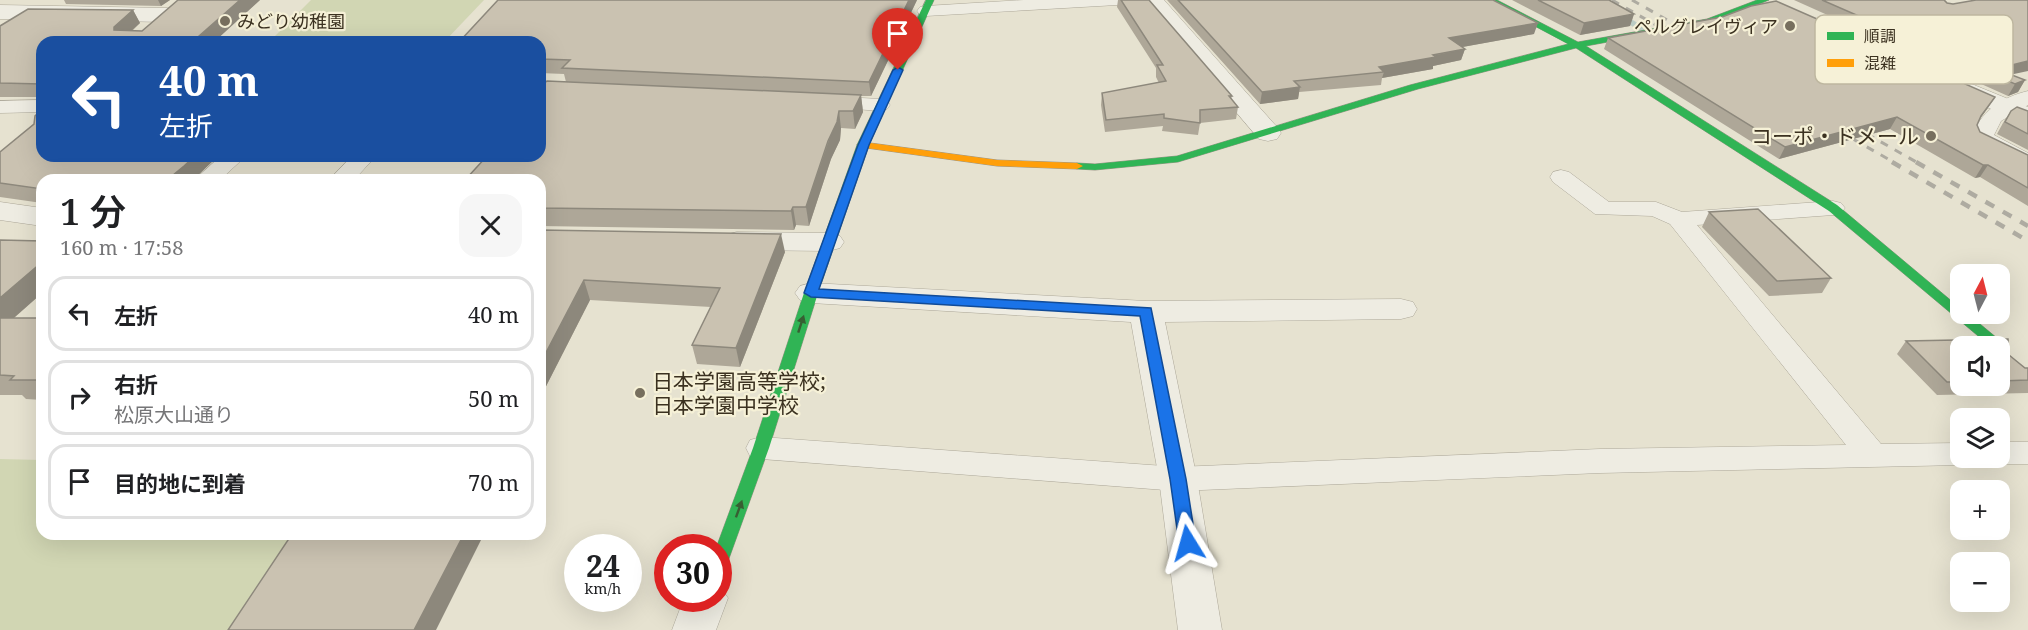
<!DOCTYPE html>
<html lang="ja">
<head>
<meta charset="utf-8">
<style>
	body { margin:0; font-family:"Noto Serif","Noto Sans JP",serif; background:#f6f6f6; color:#202124; height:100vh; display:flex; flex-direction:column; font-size:22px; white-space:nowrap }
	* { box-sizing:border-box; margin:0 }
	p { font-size:20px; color:#757577 }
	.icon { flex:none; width:33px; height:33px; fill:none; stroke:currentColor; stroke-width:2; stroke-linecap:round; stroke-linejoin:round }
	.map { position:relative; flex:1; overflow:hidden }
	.side { position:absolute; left:36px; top:174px; width:510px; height:366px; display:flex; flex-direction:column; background:#fff; border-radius:18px; box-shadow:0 6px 24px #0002 }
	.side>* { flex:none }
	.guide { position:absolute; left:36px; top:36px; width:510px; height:126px; border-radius:18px; box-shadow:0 6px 24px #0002; background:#1a4fa0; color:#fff; overflow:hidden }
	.needle { width:39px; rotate:7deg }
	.fabs { position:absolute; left:1950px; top:264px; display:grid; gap:12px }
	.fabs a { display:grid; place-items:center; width:60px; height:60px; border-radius:12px; background:#fff; box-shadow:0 6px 24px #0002; font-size:30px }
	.speed { position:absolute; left:564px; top:534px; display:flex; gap:12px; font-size:30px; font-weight:700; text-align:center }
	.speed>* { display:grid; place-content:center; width:78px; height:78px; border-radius:50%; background:#fff; box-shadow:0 6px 24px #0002; line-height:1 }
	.speed small { font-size:15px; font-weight:400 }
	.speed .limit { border:9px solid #d22; background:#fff; color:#111 }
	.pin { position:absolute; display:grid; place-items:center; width:51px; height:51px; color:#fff; margin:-62px -26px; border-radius:50% 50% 50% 0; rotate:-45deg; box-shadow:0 0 6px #0007 }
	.pin .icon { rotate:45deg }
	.me { position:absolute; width:66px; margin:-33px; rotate:352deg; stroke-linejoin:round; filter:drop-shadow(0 0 4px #0008) }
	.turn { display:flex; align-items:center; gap:21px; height:126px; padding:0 24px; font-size:27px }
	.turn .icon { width:78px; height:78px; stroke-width:2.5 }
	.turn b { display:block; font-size:42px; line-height:51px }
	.round { display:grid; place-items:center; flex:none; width:63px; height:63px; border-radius:18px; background:#f6f6f6 }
	.overview { display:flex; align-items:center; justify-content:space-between; height:102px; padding:0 24px }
	h1 { font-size:36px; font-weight:600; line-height:45px }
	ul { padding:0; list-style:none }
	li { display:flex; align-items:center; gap:18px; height:75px; margin:0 12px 9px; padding:0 12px; border:3px solid #e0e0e0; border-radius:18px }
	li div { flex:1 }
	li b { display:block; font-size:22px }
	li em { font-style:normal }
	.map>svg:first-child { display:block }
</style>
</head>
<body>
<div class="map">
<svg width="2028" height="630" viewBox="0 0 2028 630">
	<rect width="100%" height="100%" fill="#e6e2d0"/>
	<g fill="#d1d6b3">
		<polygon points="311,0 484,0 444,42 269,42"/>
		<polygon points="0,459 42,460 42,534 305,534 242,630 0,630"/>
	</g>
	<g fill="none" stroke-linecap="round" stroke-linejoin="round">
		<polygon fill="#bbccc4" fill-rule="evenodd" points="1590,0 1600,0 1659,36 1651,38"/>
		<g stroke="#aca798" stroke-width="1">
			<g id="lane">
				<polygon points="1024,0 1126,0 1123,4 1117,5 926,16 920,15 917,11 920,7 926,6"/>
				<path d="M2028,91V105L2001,121L1994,135L2028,153V169L1974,143L1971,138C1980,112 2002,97 2028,91Z"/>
				<polygon points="825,96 880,99 887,101 890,105 887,109 880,111 818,106 815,102 818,98"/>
				<polygon points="42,100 42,112 0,113 0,101"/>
				<polygon points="221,156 246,156 220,180 194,180"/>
				<polygon points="352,156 376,156 354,180 329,180"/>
				<polygon points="1561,170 1569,172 1609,202 1656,202 1682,212 1833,201 1841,203 1845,208 1841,213 1833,215 1697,225 1881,444 1960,443 1960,458 1974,458 1971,462 1960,465 1600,473 1178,491 761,459 750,456 746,448 750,440 761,437 1178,467 1600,449 1846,445 1670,224 1652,216 1595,214 1553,182 1550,177 1553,172"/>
				<polygon points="2000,442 2028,442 2028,464 2000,464 1989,461 1987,458 2000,458"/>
			</g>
		</g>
		<g stroke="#aca798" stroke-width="1">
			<g id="street">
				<polygon points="1141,0 1164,0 1277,127 1281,133 1277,139 1268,141 1259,139"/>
				<polygon points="0,5 167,8 175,10 178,15 175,20 167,22 0,19"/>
				<polygon points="1952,76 2028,107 2028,125 1943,88 1940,83 1943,78"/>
				<polygon points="0,202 42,208 42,226 0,220"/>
				<polygon points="737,232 829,233 840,236 844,242 840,248 829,251 737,250 726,247 722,241 726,235"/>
				<polygon points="811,283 1146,301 1401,299 1413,302 1417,309 1413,316 1401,319 1165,322 1197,479 1222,630 1178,630 1159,479 1131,322 811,303 800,300 795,293 800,286"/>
				<polygon points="718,584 728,598 716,630 672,630 684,598 718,598"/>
			</g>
		</g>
		<g stroke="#9b9688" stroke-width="1">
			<g id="fast">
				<polygon points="926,0 934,0 869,145 818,293 769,448 727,564 724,569 718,571 718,548 716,548 753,448 804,293 857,145"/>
				<polygon points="1486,0 1497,0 1578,42 1707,19 1757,0 1769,0 1712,23 1586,46 1837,205 1960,308 1960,314 1968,314 2003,343 2005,346 2003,349 2000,350 2000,346 1990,346 1829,211 1576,48 1418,89 1178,162 1095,170 1077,169 1071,166 1077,163 1095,164 1177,156 1410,85 1568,44"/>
			</g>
		</g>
		<g stroke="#9b9688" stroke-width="1">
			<polygon id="slow" points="863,142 997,160 1077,163 1083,166 1077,169 997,166 859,147 857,145"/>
		</g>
		<use href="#lane" fill="#eeece2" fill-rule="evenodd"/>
		<use href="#street" fill="#eeece2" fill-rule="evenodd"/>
		<use href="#fast" fill="#30b455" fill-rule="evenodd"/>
		<use href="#slow" fill="#ff9f0a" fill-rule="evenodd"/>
		<g stroke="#aeaba1" stroke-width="3" stroke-dasharray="8 8" stroke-linecap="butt">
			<polyline points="1612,0 1675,36"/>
			<polyline points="1632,0 1692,34"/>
			<polyline points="1853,126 1918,163"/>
			<polyline points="1839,131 1895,163"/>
		</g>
		<g stroke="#aeaba1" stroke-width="4.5" stroke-dasharray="10 10" stroke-linecap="butt">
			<polyline points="1892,162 2028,241"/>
			<polyline points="1916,162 2028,226"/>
		</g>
	</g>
	<g fill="#aea798" fill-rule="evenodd">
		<polygon points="64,0 170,0 161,6 66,4"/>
		<polygon points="178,0 260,0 219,37 331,41 332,42 42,42 42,97 0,97 0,26 133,10 140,23 132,31 142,31"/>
		<polygon points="498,0 917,0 871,96 861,96 863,112 855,129 841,128 840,140 831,159 809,226 796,225 794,230 540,226 540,180 566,82 564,74 540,73 540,42"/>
		<polygon points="1118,0 1149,0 1232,96 1231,99 1238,107 1236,119 1200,123 1198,135 1162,131 1163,126 1105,132 1101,105 1102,93 1159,83 1156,77 1156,68 1117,7"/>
		<polygon points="1167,0 1493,0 1534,34 1462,47 1465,49 1461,60 1433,66 1433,69 1382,78 1381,85 1299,92 1298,99 1260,104"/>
		<polygon points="1512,0 1609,0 1634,14 1630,26 1580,35"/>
		<polygon points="1794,0 1945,0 2011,75 2025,80 2018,92 2008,96"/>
		<polygon points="1608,38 1995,97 1979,120 1977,125 1980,132 2028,155 2028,206 1980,177 1975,178 1890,129 1779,159 1604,49"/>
		<polygon points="2011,111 2028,111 2028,150 1997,134 2003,123"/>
		<polygon points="34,124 218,156 193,180 42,180 42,203 0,197 0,152"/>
		<polygon points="1709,212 1831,278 1822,293 1769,296 1702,227"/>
		<polygon points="540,230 785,252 740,367 697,364 692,345 711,307 590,300 540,398"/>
		<polygon points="0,240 42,241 42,293 14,318 42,318 42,400 26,399 22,395 0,395"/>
		<path d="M2008,339L2009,355L2025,368H2028V393L1937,395L1897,354L1906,341ZM1960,346H2000V386H1960Z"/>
	</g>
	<g fill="#8d887c">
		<polygon points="158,0 170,0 161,6"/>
		<polygon points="240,0 260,0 214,42 199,36"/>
		<polygon points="909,0 917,0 871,96 869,82"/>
		<polygon points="133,10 140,23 121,40 114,30 114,27"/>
		<polygon points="1634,14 1630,26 1580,35 1584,23"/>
		<polygon points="1538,23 1534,34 1446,50 1449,38"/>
		<polygon points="1465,49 1461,60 1433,66 1433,69 1382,78 1384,72 1379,67"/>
		<polygon points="2028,61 2028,71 2000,77 1996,69"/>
		<polygon points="2025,80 2018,92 2008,96 2015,84"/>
		<polygon points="1300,87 1298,99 1260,104 1262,92"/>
		<polygon points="861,95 863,112 855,129 853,111"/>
		<polygon points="1995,97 1987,109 1973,128 1981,116"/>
		<polygon points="839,111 841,128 840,140 831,159 809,226 806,207"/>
		<polygon points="1897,117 1890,129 1779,159 1785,147"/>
		<polygon points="195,156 218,156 193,180 167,180"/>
		<polygon points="1983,165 1988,165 1980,177 1975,178"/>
		<polygon points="793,207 796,225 794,230 791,211"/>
		<polygon points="781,234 785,252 740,367 736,348"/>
		<polygon points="42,262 42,293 0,330 0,298"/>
		<polygon points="584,280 590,300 540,398 540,364"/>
		<polygon points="464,534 484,534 436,630 414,630"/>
	</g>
	<g fill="#cac2b1" stroke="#8d887c" stroke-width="1.5">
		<polygon points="178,0 240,0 199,36 331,41 330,42 42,42 42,84 0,83 0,26 28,9 133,10 114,27 114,30 142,31"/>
		<polygon points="498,0 909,0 869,82 562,68 570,60 540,59 540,42 459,42"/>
		<polygon points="1121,0 1149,0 1232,96 1229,96 1238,107 1200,110 1200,123 1164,118 1164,114 1106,120 1102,93 1166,81 1157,65 1163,65"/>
		<polygon points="1178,0 1493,0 1538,23 1449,38 1465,49 1433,55 1436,57 1379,67 1384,72 1294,81 1300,87 1262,92"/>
		<polygon points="1538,0 1609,0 1634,14 1584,23"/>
		<polygon points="1822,0 1944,0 1947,3 1953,4 1976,0 2028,0 2028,61 1996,69 2025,80 2015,84"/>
		<polygon points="1776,1 1995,97 1981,116 1977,125 1980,132 2028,155 2028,188 1988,165 1983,165 1897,117 1785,147 1608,38 1722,17 1751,6"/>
		<polygon points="547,81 861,95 853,111 839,111 837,122 828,141 806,207 793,207 791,211 540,208 540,180 465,180 487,156 540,156 540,87"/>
		<polygon points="2017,107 2028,111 2028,134 2005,122 2011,111"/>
		<polygon points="42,110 42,156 195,156 184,166 167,180 42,180 42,189 0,183 0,152 34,124 35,116"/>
		<polygon points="1758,209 1831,278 1777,281 1709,212"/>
		<polygon points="540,230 781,234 736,348 692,345 720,288 584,280 540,364"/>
		<polygon points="0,240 42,241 42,262 0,298"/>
		<polygon points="0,318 42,318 42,380 10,380 14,376 0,375"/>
		<polygon points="2008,339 2009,355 2025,368 2028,368 2028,380 2000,381 2000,346 1960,346 1960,382 1947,382 1906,341"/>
		<polygon points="292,534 464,534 414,630 228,630"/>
	</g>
	<defs><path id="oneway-solid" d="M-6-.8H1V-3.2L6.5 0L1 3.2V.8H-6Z" transform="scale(1.5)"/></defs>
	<g fill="#375f33">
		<use href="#oneway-solid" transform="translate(801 324) rotate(-72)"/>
		<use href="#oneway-solid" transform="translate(739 509) rotate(-70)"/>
	</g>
	<polygon fill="#1a73e8" stroke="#114b97" stroke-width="1.5" points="898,67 903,70 869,145 819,289 1151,308 1186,479 1196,543 1194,548 1188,550 1182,548 1179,543 1170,479 1140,316 811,297 804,293 858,145 893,70"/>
	<g fill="#776f5e" stroke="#f6f1d7" stroke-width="2">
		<circle cx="225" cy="21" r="6"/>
		<circle cx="1790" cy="26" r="6"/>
		<circle cx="1931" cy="136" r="6"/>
		<circle cx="640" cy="393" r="6"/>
	</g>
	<g text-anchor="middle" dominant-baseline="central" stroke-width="4.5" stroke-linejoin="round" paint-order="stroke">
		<g font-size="18" fill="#3b3120" stroke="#f6f1d7" text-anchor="start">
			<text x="237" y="21">みどり幼稚園</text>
			<text x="1778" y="26" text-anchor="end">ペルグレイヴィア</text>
		</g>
		<g font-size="21" fill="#3b3120" stroke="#f6f1d7" text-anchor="end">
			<text x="1919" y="136">コーポ・ドメール</text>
			<text x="652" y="381" text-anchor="start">日本学園高等学校;<tspan x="652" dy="24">日本学園中学校</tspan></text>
		</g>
	</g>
	<rect x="1815" y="15" width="198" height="69" rx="9" fill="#f6f1d7" stroke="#beb7a0" stroke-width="1.5"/>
	<rect x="1827" y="32" width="27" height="8" fill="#30b455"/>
	<rect x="1827" y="59" width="27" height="8" fill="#ff9f0a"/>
	<g font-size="16" fill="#3b3120">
		<text x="1864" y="42">順調</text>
		<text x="1864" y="69">混雑</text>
	</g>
</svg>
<div class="fabs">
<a><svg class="needle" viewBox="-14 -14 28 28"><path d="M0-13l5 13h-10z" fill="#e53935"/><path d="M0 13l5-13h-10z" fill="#757577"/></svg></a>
<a><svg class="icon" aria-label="sound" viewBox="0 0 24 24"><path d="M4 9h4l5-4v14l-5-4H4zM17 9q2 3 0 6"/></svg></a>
<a><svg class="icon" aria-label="layers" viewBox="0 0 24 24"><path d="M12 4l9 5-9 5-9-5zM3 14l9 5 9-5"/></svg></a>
<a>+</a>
<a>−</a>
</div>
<div class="speed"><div>24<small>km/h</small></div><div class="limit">30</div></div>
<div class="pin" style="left:898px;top:70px;background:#d93025"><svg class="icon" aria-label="arrive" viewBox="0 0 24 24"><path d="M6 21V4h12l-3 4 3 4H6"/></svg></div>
<svg class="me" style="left:1188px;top:543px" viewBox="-20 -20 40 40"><path d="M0-17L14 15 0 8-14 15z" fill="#1a73e8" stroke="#fff" stroke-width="4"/></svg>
<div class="guide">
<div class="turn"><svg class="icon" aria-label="left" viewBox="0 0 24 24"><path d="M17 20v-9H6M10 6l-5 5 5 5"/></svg><div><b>40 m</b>左折</div></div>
</div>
<section class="side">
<div class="overview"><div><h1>1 分</h1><p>160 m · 17:58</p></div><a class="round"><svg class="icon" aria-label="close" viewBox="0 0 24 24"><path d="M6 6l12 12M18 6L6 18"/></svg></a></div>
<ul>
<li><svg class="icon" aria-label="left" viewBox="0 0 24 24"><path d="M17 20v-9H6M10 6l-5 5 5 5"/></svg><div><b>左折</b></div><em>40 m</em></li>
<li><svg class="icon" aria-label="right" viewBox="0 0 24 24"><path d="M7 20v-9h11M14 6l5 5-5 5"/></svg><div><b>右折</b><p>松原大山通り</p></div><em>50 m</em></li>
<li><svg class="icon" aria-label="arrive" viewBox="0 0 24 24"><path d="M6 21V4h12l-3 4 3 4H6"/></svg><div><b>目的地に到着</b></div><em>70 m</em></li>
</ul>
</section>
</div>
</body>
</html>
